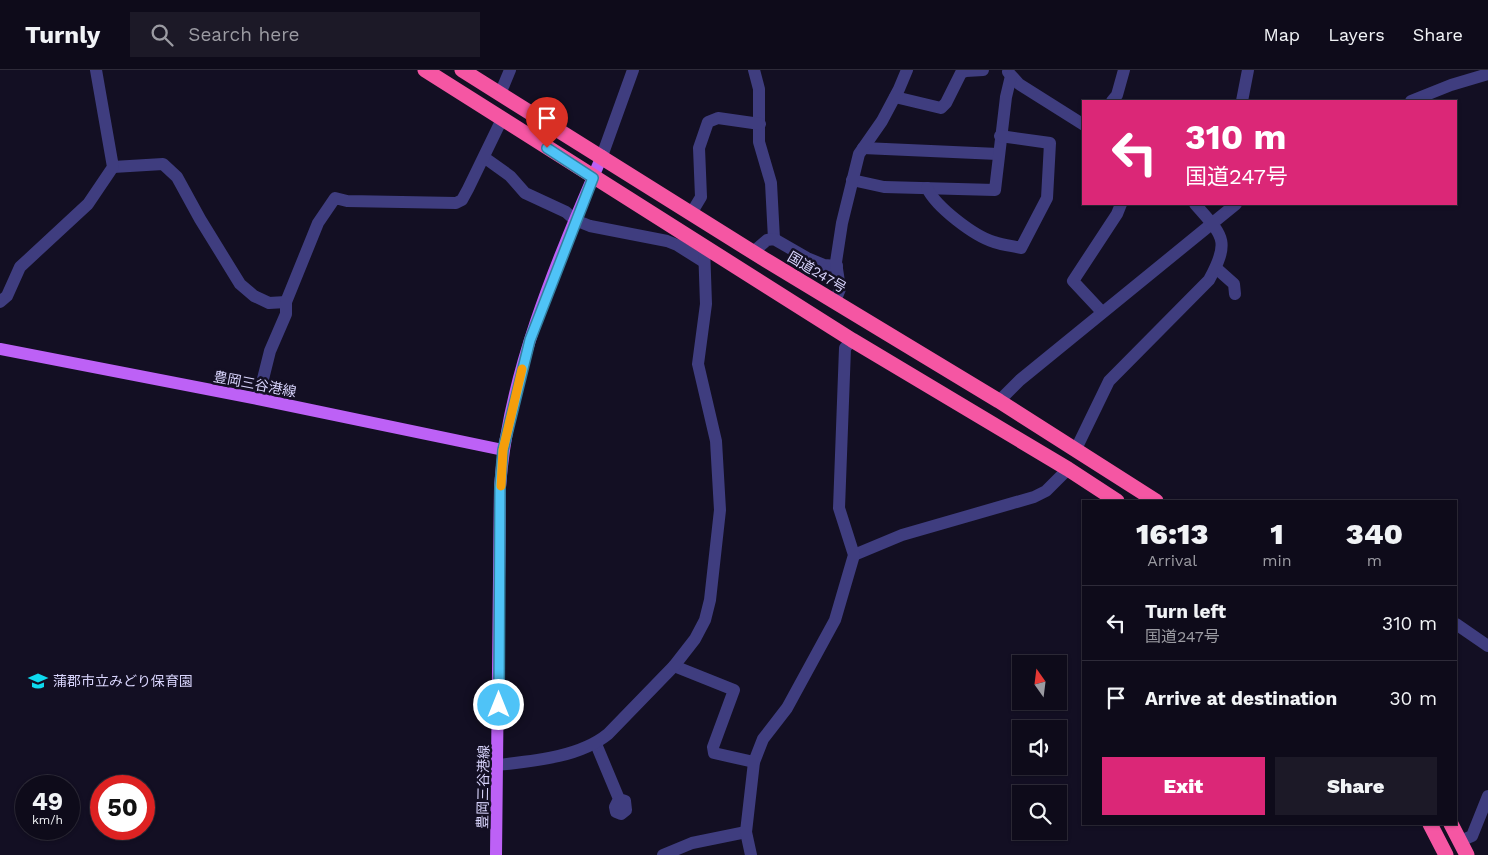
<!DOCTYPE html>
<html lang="en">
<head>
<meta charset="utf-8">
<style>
	body { margin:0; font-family:"Work Sans","Noto Sans JP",sans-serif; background:#1c1927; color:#f1f3f6; height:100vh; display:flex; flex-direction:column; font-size:19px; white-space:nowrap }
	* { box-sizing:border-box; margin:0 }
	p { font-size:16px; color:#9b9ba2 }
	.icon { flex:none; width:28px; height:28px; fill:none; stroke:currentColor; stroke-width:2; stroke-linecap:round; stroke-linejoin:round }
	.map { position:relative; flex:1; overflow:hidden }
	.drawer { position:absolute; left:1082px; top:430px; width:375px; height:325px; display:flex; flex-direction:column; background:#0e0b1a; border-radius:0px; box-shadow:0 1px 4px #0004,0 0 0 1px #2e2b39 }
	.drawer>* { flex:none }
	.guide { position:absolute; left:1082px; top:30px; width:375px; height:105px; border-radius:0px; box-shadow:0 1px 4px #0004,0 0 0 1px #2e2b39; background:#db2777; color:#fff; overflow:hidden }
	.needle { width:32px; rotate:346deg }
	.tools { position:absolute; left:1012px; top:585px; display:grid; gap:10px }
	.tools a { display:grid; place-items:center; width:55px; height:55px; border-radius:0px; background:#0e0b1a; box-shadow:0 1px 4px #0004,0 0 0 1px #2e2b39; font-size:25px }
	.speed { position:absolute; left:15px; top:705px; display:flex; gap:10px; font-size:25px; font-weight:700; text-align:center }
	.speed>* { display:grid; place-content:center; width:65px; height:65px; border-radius:50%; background:#0e0b1a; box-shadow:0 1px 4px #0004,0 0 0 1px #2e2b39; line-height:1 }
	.speed small { font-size:12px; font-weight:400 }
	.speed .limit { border:8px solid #d22; background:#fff; color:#111 }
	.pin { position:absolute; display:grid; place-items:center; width:42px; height:42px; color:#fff; margin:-51px -21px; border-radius:50% 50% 50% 0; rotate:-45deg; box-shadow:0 0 5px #0007 }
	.pin .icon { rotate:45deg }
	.me { position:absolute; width:55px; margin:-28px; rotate:0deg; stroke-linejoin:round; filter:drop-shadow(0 0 4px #0008) }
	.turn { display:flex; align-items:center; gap:18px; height:105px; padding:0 20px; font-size:22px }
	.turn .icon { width:65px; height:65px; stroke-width:2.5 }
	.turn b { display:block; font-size:35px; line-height:42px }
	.eta { display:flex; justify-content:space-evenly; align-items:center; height:85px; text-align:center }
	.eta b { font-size:30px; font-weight:800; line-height:35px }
	.button { display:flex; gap:10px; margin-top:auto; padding:10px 20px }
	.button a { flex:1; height:58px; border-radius:0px; background:#db2777; color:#fff; font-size:20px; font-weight:800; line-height:58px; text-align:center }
	.button a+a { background:#1c1927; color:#f1f3f6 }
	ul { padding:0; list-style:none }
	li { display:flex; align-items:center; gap:15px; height:75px; padding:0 20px; border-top:1px solid #2e2b39 }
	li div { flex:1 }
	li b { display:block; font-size:19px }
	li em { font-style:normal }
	header { display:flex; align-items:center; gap:30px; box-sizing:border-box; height:70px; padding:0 25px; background:#0e0b1a; border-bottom:1px solid #2e2b39 }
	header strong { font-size:24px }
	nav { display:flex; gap:28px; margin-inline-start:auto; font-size:18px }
	.search { width:350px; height:45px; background:#1c1927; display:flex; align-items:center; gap:12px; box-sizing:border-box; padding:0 18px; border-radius:0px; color:#9b9ba2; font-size:19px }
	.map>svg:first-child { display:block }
</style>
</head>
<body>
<header>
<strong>Turnly</strong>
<div class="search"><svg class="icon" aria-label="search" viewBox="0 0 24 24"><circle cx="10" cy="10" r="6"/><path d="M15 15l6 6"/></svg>Search here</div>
<nav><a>Map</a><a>Layers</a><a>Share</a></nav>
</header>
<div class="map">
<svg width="1488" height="785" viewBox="0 0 1488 785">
	<rect width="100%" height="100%" fill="#130f23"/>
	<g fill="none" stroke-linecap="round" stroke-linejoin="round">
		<g stroke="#3f3d7f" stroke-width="12">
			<polyline points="754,0 759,19 759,72 771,113 774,169"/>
			<polyline points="1008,2 1019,14 1084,55"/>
			<polyline points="500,24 510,0"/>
			<polyline points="895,27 941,38 946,33 961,3 966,1 983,0"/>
			<polyline points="1112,31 1117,25 1124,0"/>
			<polyline points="1242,31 1248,0"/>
			<polyline points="1411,31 1451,15 1488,4"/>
			<polyline points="863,78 998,84"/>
			<polyline points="602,86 633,0"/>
			<polyline points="485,88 510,106 525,123 566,142 575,150 590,156 667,171 677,175 704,192"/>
			<polyline points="113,97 163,94 177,107 200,149 240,214 254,226 269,233 286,232"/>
			<polyline points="852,110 884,117 995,120 1006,27 1011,6"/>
			<path d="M927,118C936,137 974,166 994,172C1003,175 1012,176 1021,178L1047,128L1050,73L1000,66"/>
			<polyline points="692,142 701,127 699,78 708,52 718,48 760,54"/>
			<polyline points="753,182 767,170 774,169 807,188 824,195 837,196"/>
			<polyline points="1216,198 1234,214 1235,224"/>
			<polyline points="835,231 840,219 836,192 842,153 859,84 882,51 899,19 907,0"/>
			<polyline points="0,232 7,226 20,197 88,134 113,97 96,0"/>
			<polyline points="1102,242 1073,211 1117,144 1121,134"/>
			<polyline points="258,329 270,281 286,244 286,232 318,153 335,128 347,131 456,133 462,130 468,119 502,49"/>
			<polyline points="999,331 1020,310 1236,134"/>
			<path d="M1076,379L1109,311L1209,210C1231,170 1223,166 1195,134"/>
			<polyline points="854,485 902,465 1034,427 1046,421 1068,399"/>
			<polyline points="1456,554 1488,576"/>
			<polyline points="674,596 734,620 713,677 714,683 754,692"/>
			<polyline points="596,674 619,729 625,731 626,740 621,744 616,742 615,737 619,729"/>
			<path d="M498,695C534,691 580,687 608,664L674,596L695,569L705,550L710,530L720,440L716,371L698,294L706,234L704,176"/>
			<polyline points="1460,771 1472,766 1488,726"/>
			<polyline points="663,785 692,773 746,762"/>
			<polyline points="751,785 746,762 754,692 763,669 787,638 835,550 854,485 839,438 845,278 852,270"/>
		</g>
		<g stroke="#bd61f6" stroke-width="12">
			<polyline points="0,279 258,329 503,380"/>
			<path d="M496,785L500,417C508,303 557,191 602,86"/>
		</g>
		<g stroke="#f556a3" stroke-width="15">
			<polyline points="425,0 852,270 1068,399 1117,431"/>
			<polyline points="462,0 764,189 999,331 1156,431"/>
			<polyline points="1430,754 1446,785"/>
			<polyline points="1451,754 1467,785"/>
		</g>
	</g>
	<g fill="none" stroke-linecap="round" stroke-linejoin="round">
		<g stroke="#337fa1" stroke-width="12">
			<polyline id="route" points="499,635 500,417 503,380 530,270 593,108 547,78"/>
		</g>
		<use href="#route" stroke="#4fc3f7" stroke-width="9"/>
		<polyline stroke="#f59e0b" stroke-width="9" points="501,416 503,380 522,299"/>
	</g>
	<defs>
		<g id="school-bare" transform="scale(1.5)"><path d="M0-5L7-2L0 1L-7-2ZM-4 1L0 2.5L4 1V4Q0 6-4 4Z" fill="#0ed9ee" stroke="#130f23" stroke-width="2.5" paint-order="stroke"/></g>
	</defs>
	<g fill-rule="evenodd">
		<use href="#school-bare" x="38" y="611"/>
	</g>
	<g text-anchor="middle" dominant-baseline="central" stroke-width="5" stroke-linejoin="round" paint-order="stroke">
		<g font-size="14" fill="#d8d4fc" stroke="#130f23">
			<text transform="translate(817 202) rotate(31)">国道247号</text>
			<text transform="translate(255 314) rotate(11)">豊岡三谷港線</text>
			<text transform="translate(483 717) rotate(-89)">豊岡三谷港線</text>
		</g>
		<g font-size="14" fill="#d8d4fc" stroke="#130f23" text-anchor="start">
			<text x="53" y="611">蒲郡市立みどり保育園</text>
		</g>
	</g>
</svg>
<div class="tools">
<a><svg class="needle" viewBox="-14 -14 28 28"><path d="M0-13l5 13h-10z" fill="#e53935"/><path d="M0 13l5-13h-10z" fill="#9b9ba2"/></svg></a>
<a><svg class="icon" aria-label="sound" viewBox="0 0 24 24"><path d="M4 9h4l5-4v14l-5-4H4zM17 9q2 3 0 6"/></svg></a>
<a><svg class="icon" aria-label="search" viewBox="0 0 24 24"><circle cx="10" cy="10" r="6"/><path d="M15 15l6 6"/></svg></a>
</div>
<div class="speed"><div>49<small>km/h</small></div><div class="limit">50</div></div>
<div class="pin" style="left:547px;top:78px;background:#d93025"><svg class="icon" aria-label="arrive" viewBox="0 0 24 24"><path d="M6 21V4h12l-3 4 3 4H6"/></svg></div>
<svg class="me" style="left:499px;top:635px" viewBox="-20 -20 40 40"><circle r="17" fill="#4fc3f7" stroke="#fff" stroke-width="3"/><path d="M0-11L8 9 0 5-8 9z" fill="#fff"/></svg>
<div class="guide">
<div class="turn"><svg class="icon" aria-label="left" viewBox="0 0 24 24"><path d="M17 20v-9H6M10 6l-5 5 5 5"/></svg><div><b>310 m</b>国道247号</div></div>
</div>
<section class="drawer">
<div class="eta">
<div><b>16:13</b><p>Arrival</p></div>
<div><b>1</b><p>min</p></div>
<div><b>340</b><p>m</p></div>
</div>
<ul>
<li><svg class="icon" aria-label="left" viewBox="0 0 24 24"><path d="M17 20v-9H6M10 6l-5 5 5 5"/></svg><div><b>Turn left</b><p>国道247号</p></div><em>310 m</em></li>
<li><svg class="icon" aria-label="arrive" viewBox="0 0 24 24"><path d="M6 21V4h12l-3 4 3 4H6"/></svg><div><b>Arrive at destination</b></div><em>30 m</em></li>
</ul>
<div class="button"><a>Exit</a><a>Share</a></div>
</section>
</div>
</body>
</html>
